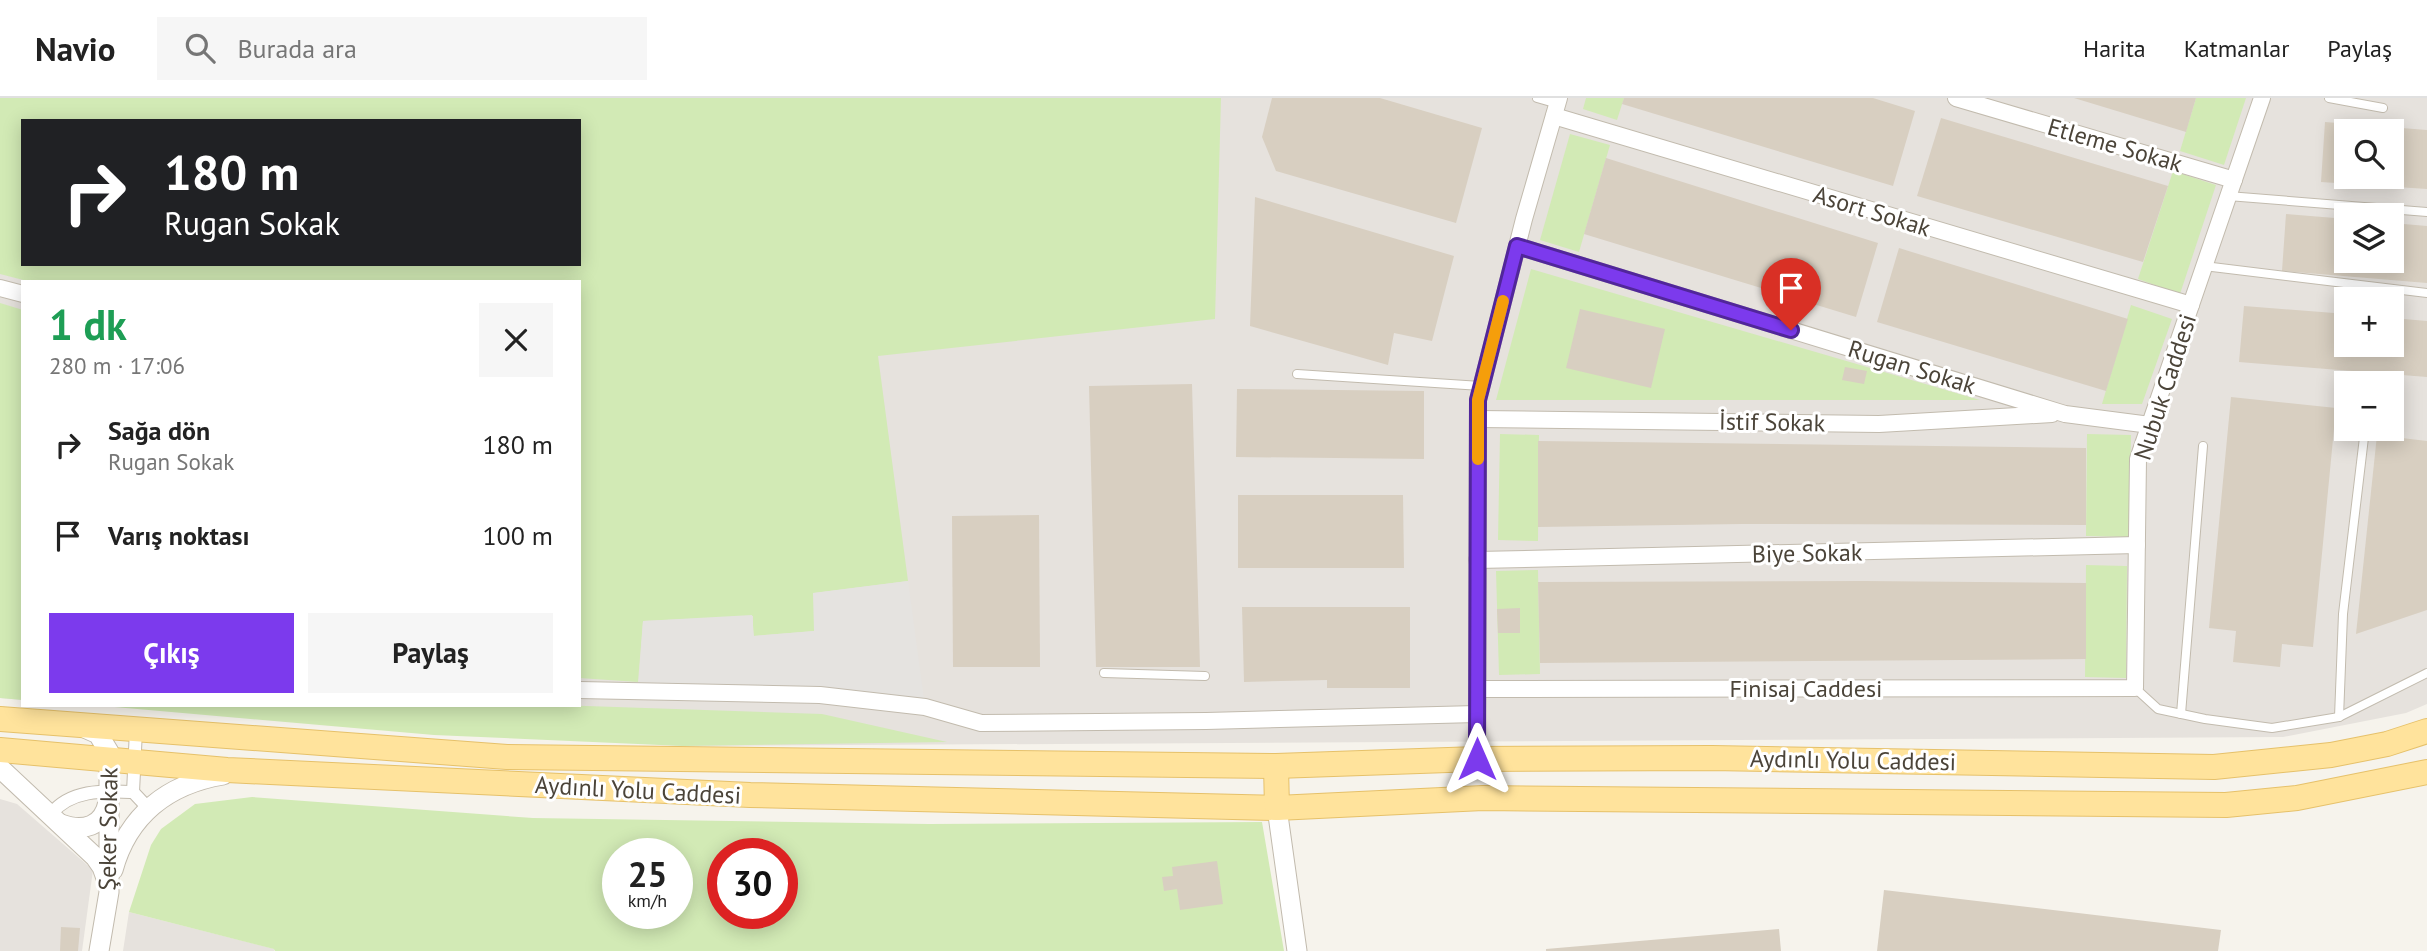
<!DOCTYPE html>
<html lang="tr">
<head>
<meta charset="utf-8">
<style>
	body { margin:0; font-family:"PT Sans",sans-serif; background:#f6f6f6; color:#222; height:100vh; display:flex; flex-direction:column; font-size:26px; white-space:nowrap }
	* { box-sizing:border-box; margin:0 }
	p { font-size:23px; color:#767676 }
	.icon { flex:none; width:38px; height:38px; fill:none; stroke:currentColor; stroke-width:2; stroke-linecap:round; stroke-linejoin:round }
	.map { position:relative; flex:1; overflow:hidden }
	.details { position:absolute; left:21px; top:182px; width:560px; height:427px; display:flex; flex-direction:column; background:#fff; border-radius:0px; box-shadow:0 4px 18px #0003 }
	.details>* { flex:none }
	.top-card { position:absolute; left:21px; top:21px; width:560px; height:147px; border-radius:0px; box-shadow:0 4px 18px #0003; background:#202124; color:#fff; overflow:hidden }
	.controls { position:absolute; left:2334px; top:21px; display:grid; gap:14px }
	.controls a { display:grid; place-items:center; width:70px; height:70px; border-radius:0px; background:#fff; box-shadow:0 4px 18px #0003; font-size:35px }
	.speed { position:absolute; left:602px; top:740px; display:flex; gap:14px; font-size:35px; font-weight:700; text-align:center }
	.speed>* { display:grid; place-content:center; width:91px; height:91px; border-radius:50%; background:#fff; box-shadow:0 4px 18px #0003; line-height:1 }
	.speed small { font-size:18px; font-weight:400 }
	.speed .limit { border:10px solid #d22; background:#fff; color:#111 }
	.pin { position:absolute; display:grid; place-items:center; width:60px; height:60px; color:#fff; margin:-72px -30px; border-radius:50% 50% 50% 0; rotate:-45deg; box-shadow:0 0 7px #0007 }
	.pin .icon { rotate:45deg }
	.me { position:absolute; width:77px; margin:-38px; rotate:0deg; stroke-linejoin:round; filter:drop-shadow(0 0 5px #0008) }
	.turn { display:flex; align-items:center; gap:24px; height:147px; padding:0 28px; font-size:32px }
	.turn .icon { width:91px; height:91px; stroke-width:2.5 }
	.turn b { display:block; font-size:49px; line-height:60px }
	.round { display:grid; place-items:center; flex:none; width:74px; height:74px; border-radius:0px; background:#f6f6f6 }
	.summary { display:flex; align-items:center; justify-content:space-between; height:119px; padding:0 28px }
	h1 { font-size:42px; font-weight:600; line-height:52px; color:#1e9e55 }
	.button { display:flex; gap:14px; margin-top:auto; padding:14px 28px }
	.button a { flex:1; height:80px; border-radius:0px; background:#7c3aed; color:#fff; font-size:28px; font-weight:600; line-height:80px; text-align:center }
	.button a+a { background:#f6f6f6; color:#222 }
	ul { padding:0; list-style:none }
	li { display:flex; align-items:center; gap:21px; height:91px; padding:0 28px }
	li div { flex:1 }
	li b { display:block; font-size:26px }
	li em { font-style:normal }
	header { display:flex; align-items:center; gap:42px; box-sizing:border-box; height:98px; padding:0 35px; background:#fff; border-bottom:2px solid #e0e0e0 }
	header strong { font-size:33px }
	nav { display:flex; gap:38px; margin-inline-start:auto; font-size:24px }
	.search { width:490px; height:63px; background:#f6f6f6; display:flex; align-items:center; gap:18px; box-sizing:border-box; padding:0 24px; border-radius:0px; color:#767676; font-size:26px }
	.map>svg:first-child { display:block }
</style>
</head>
<body>
<header>
<strong>Navio</strong>
<div class="search"><svg class="icon" aria-label="search" viewBox="0 0 24 24"><circle cx="10" cy="10" r="6"/><path d="M15 15l6 6"/></svg>Burada ara</div>
<nav><a>Harita</a><a>Katmanlar</a><a>Paylaş</a></nav>
</header>
<div class="map">
<svg width="2427" height="853" viewBox="0 0 2427 853">
	<rect width="100%" height="100%" fill="#f6f3ec"/>
	<g fill="#e6e2dd" fill-rule="evenodd">
		<path d="M0,0H2427V606L2406,615L2283,639L683,648L92,607H579V184H23V602L0,600ZM23,23H579V166H23ZM2347,33H2392V79H2347ZM2347,117H2392V163H2347ZM2347,201H2392V247H2347ZM2347,285H2392V331H2347Z"/>
		<polygon points="0,701 17,706 93,772 82,853 0,853"/>
		<polygon points="129,814 275,851 274,853 123,853"/>
	</g>
	<g fill="#d2eab5" fill-rule="evenodd">
		<path d="M0,0H1221L1215,221L878,258L908,483L814,495L815,533L753,538V518L643,523L638,584L579,580V184H31L0,176ZM23,23H579V166H23Z"/>
		<polygon points="1586,0 1624,0 1617,22 1583,11"/>
		<polygon points="2196,0 2246,0 2224,67 2180,53"/>
		<polygon points="1570,36 1610,47 1579,154 1540,142"/>
		<polygon points="2173,73 2216,87 2180,196 2138,181"/>
		<polygon points="1531,171 1980,302 1496,302"/>
		<polygon points="0,205 23,212 23,602 0,600"/>
		<polygon points="2131,207 2172,221 2142,306 2102,306"/>
		<polygon points="1500,336 1539,337 1538,443 1498,442"/>
		<polygon points="2087,336 2131,337 2129,439 2086,438"/>
		<polygon points="2086,467 2127,468 2126,580 2085,579"/>
		<polygon points="1538,472 1540,576 1499,577 1496,473"/>
		<polygon points="92,607 557,607 822,616 947,644 683,648 434,637"/>
		<path d="M252,699L533,720L929,726L1262,724L1284,853H275L274,851L129,814L151,747L161,731L195,706ZM618,756H677V816H618ZM723,756H782V816H723Z"/>
	</g>
	<polygon fill="#e5e3e0" points="908,483 925,609 638,594 643,523 752,517 754,538 814,533 813,495"/>
	<g fill="#d8cfc1" fill-rule="evenodd">
		<polygon points="1272,0 1380,0 1482,30 1456,125 1276,73 1262,39"/>
		<polygon points="1624,0 1873,0 1915,13 1893,88 1622,6"/>
		<polygon points="2074,0 2196,0 2186,34"/>
		<polygon points="1941,20 2168,88 2143,164 1917,98"/>
		<path d="M2325,24L2427,32V91L2321,84ZM2347,33H2392V79H2347Z"/>
		<polygon points="1606,60 1878,145 1856,219 1584,136"/>
		<polygon points="1255,99 1454,158 1432,243 1394,235 1388,267 1250,228"/>
		<polygon points="2286,116 2347,121 2347,163 2392,163 2392,125 2427,128 2427,185 2282,173"/>
		<polygon points="1899,150 2128,221 2106,293 1877,224"/>
		<polygon points="2244,208 2347,216 2347,247 2392,247 2392,220 2427,223 2427,279 2239,264"/>
		<polygon points="1580,211 1665,231 1651,290 1566,270"/>
		<polygon points="1845,269 1867,273 1864,286 1842,282"/>
		<polygon points="1192,286 1200,569 1096,569 1089,288"/>
		<polygon points="1237,291 1424,293 1424,361 1236,359"/>
		<polygon points="2231,299 2336,310 2313,549 2282,546 2280,569 2233,564 2236,533 2209,530"/>
		<polygon points="2377,337 2427,343 2427,512 2356,536"/>
		<polygon points="1538,343 2086,350 2086,427 1742,426 1538,429"/>
		<polygon points="1238,397 1403,397 1404,470 1238,470"/>
		<polygon points="1039,417 1040,569 953,569 952,418"/>
		<polygon points="1864,483 2086,485 2086,561 1540,565 1538,484"/>
		<polygon points="1242,509 1410,509 1410,590 1327,590 1327,582 1244,584"/>
		<polygon points="1520,510 1520,535 1498,535 1497,511"/>
		<polygon points="1217,763 1223,806 1180,812 1177,791 1164,793 1162,779 1173,778 1172,769"/>
		<polygon points="1884,792 2221,832 2218,853 1877,853"/>
		<polygon points="61,829 80,830 78,853 60,853"/>
		<polygon points="1779,831 1781,853 1546,853 1546,851"/>
	</g>
	<g fill="none" stroke-linecap="round" stroke-linejoin="round">
		<g stroke="#c2bbae" stroke-width="10">
			<g id="service">
				<polyline points="1537,0 1558,6"/>
				<polyline points="2329,0 2383,10"/>
				<polyline points="2228,98 2427,114"/>
				<polyline points="2204,168 2427,195"/>
				<polyline points="1297,276 1481,288"/>
				<polyline points="1104,575 1205,578"/>
				<polyline points="2135,590 2158,611 2205,621 2272,630 2339,619 2427,575"/>
				<polyline points="2181,616 2203,348"/>
				<polyline points="2339,619 2343,516 2365,331"/>
			</g>
		</g>
		<g stroke="#c2bbae" stroke-width="14">
			<g id="pedestrian">
				<polyline points="133,694 136,632"/>
				<path d="M51,716C71,691 104,693 133,694L149,711"/>
			</g>
		</g>
		<g stroke="#c2bbae" stroke-width="18">
			<g id="minor">
				<polyline points="1956,0 2234,82"/>
				<polyline points="1554,18 2191,207"/>
				<polyline points="1517,148 2065,316 2150,327"/>
				<polyline points="0,190 23,196"/>
				<polyline points="1478,321 1879,326 2052,316"/>
				<polyline points="1477,462 2137,447"/>
				<polyline points="1477,591 2135,590 2138,361 2262,0"/>
				<polyline points="579,592 820,597 925,609 981,625 1206,623 1477,616"/>
				<polyline points="1477,661 1478,302 1524,121 1559,0"/>
			</g>
		</g>
		<g stroke="#c2bbae" stroke-width="21">
			<g id="tertiary">
				<polyline points="80,628 98,636 109,654 109,794 99,853"/>
				<polyline points="0,670 95,759 102,769 107,783"/>
				<polyline points="1277,710 1297,853"/>
				<path d="M61,726C83,734 103,729 108,704"/>
				<path d="M113,772C128,717 168,686 223,677"/>
			</g>
		</g>
		<g stroke="#e6c16a" stroke-width="26">
			<g id="primary">
				<polyline points="0,621 507,659 1276,668 1477,661 1712,660 2214,669 2331,657 2387,646 2427,633"/>
				<polyline points="0,652 227,672 750,697 1277,710 1483,700 2226,707 2297,700 2427,674"/>
				<polyline points="1276,668 1277,710"/>
			</g>
		</g>
		<use href="#service" stroke="#fff" stroke-width="8"/>
		<use href="#pedestrian" stroke="#fff" stroke-width="12"/>
		<use href="#minor" stroke="#fff" stroke-width="16"/>
		<use href="#tertiary" stroke="#fff" stroke-width="19"/>
		<use href="#primary" stroke="#ffe39c" stroke-width="24"/>
	</g>
	<g fill="none" stroke-linecap="round" stroke-linejoin="round">
		<g stroke="#51269a" stroke-width="18">
			<polyline id="route" points="1477,661 1478,302 1517,148 1791,232"/>
		</g>
		<use href="#route" stroke="#7c3aed" stroke-width="12"/>
		<polyline stroke="#f59e0b" stroke-width="12" points="1478,361 1478,302 1503,203"/>
	</g>
	<g text-anchor="middle" dominant-baseline="central" stroke-width="6" stroke-linejoin="round" paint-order="stroke">
		<g font-size="24" fill="#4b4439" stroke="#fff">
			<text transform="translate(2115 47) rotate(16)">Etleme Sokak</text>
			<text transform="translate(1872 113) rotate(17)">Asort Sokak</text>
			<text transform="translate(1912 269) rotate(17)">Rugan Sokak</text>
			<text transform="translate(2165 289) rotate(-72)">Nubuk Caddesi</text>
			<text transform="translate(1772 324) rotate(1)">İstif Sokak</text>
			<text transform="translate(1807 455) rotate(-1)">Biye Sokak</text>
			<text x="1806" y="590">Finisaj Caddesi</text>
			<text transform="translate(1853 662) rotate(1)">Aydınlı Yolu Caddesi</text>
			<text transform="translate(638 692) rotate(3)">Aydınlı Yolu Caddesi</text>
			<text transform="translate(108 731) rotate(-89)">Şeker Sokak</text>
		</g>
	</g>
</svg>
<div class="controls">
<a><svg class="icon" aria-label="search" viewBox="0 0 24 24"><circle cx="10" cy="10" r="6"/><path d="M15 15l6 6"/></svg></a>
<a><svg class="icon" aria-label="layers" viewBox="0 0 24 24"><path d="M12 4l9 5-9 5-9-5zM3 14l9 5 9-5"/></svg></a>
<a>+</a>
<a>−</a>
</div>
<div class="speed"><div>25<small>km/h</small></div><div class="limit">30</div></div>
<div class="pin" style="left:1791px;top:232px;background:#d93025"><svg class="icon" aria-label="arrive" viewBox="0 0 24 24"><path d="M6 21V4h12l-3 4 3 4H6"/></svg></div>
<svg class="me" style="left:1477px;top:661px" viewBox="-20 -20 40 40"><path d="M0-17L14 15 0 8-14 15z" fill="#7c3aed" stroke="#fff" stroke-width="4"/></svg>
<div class="top-card">
<div class="turn"><svg class="icon" aria-label="right" viewBox="0 0 24 24"><path d="M7 20v-9h11M14 6l5 5-5 5"/></svg><div><b>180 m</b>Rugan Sokak</div></div>
</div>
<section class="details">
<div class="summary"><div><h1>1 dk</h1><p>280 m · 17:06</p></div><a class="round"><svg class="icon" aria-label="close" viewBox="0 0 24 24"><path d="M6 6l12 12M18 6L6 18"/></svg></a></div>
<ul>
<li><svg class="icon" aria-label="right" viewBox="0 0 24 24"><path d="M7 20v-9h11M14 6l5 5-5 5"/></svg><div><b>Sağa dön</b><p>Rugan Sokak</p></div><em>180 m</em></li>
<li><svg class="icon" aria-label="arrive" viewBox="0 0 24 24"><path d="M6 21V4h12l-3 4 3 4H6"/></svg><div><b>Varış noktası</b></div><em>100 m</em></li>
</ul>
<div class="button"><a>Çıkış</a><a>Paylaş</a></div>
</section>
</div>
</body>
</html>
